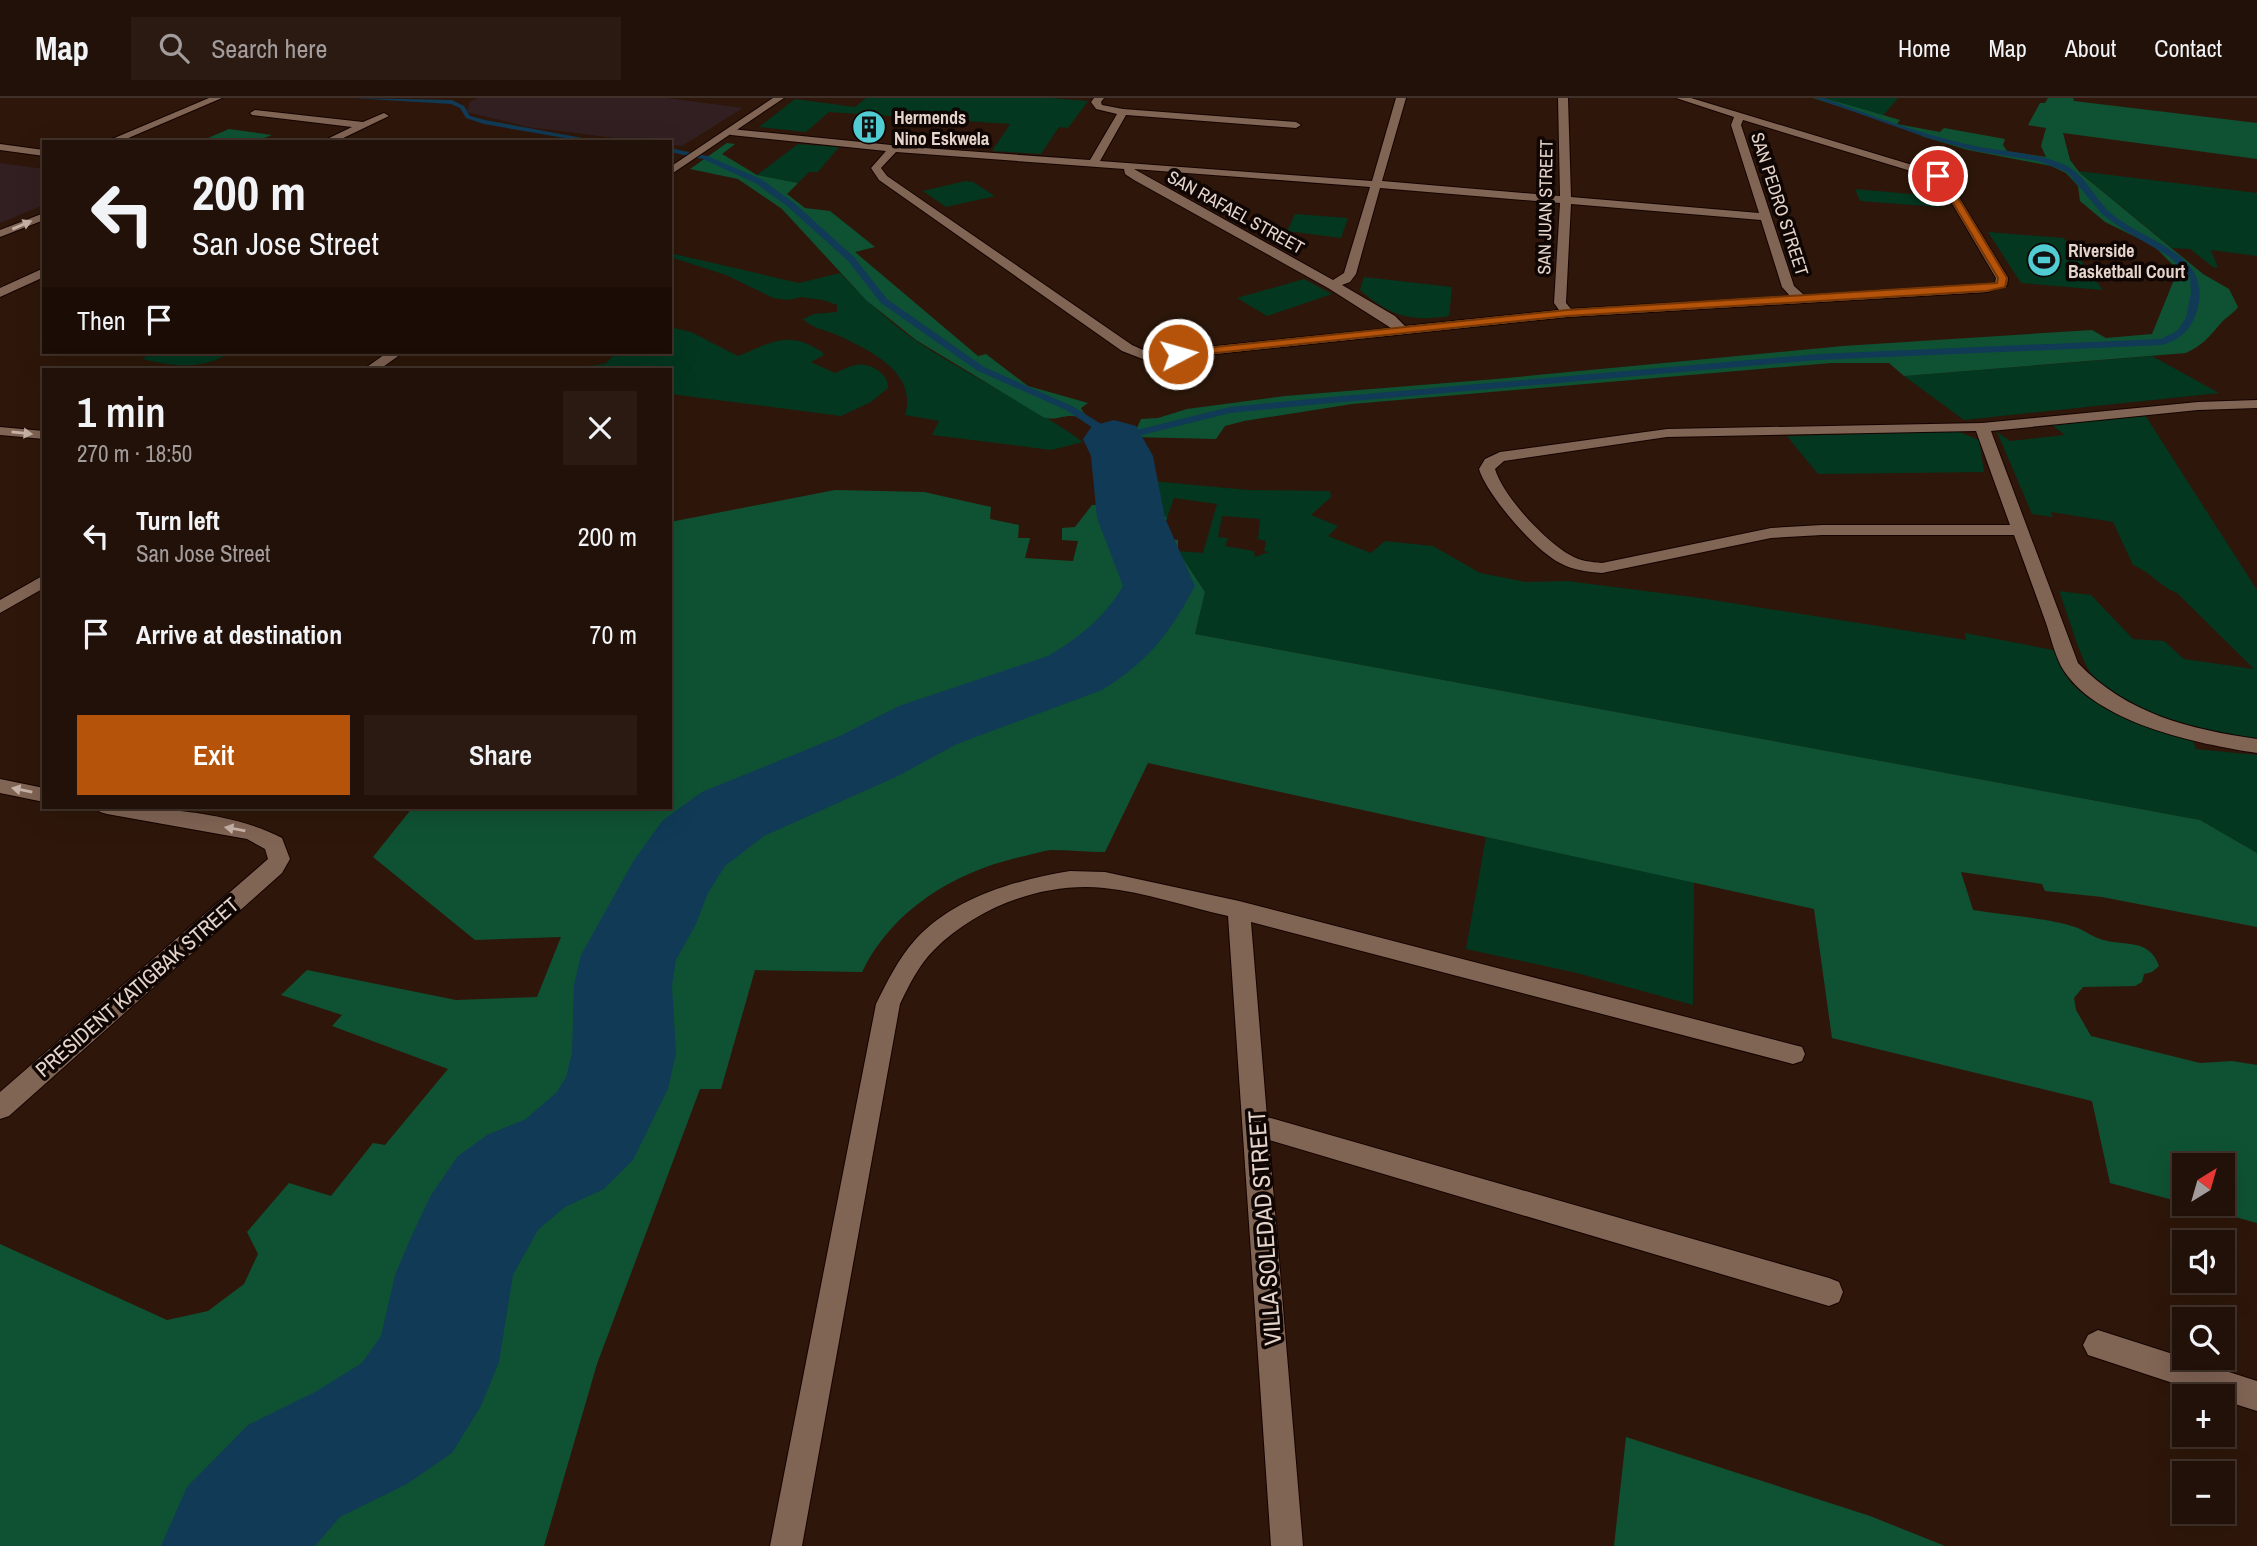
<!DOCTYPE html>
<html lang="en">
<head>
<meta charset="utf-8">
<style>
	body { margin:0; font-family:"Archivo Narrow",sans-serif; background:#2a1a12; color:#f1f3f6; height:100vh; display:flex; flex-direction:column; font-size:26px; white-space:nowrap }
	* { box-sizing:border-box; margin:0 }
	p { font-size:23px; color:#a29d9c }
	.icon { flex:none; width:38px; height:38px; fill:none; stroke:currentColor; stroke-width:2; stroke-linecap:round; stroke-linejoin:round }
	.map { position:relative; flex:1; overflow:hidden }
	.sheet { position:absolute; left:42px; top:270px; width:630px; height:441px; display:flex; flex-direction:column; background:#221108; border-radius:0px; box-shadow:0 7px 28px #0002,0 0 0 2px #3f3129 }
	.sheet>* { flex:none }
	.banner { position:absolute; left:42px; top:42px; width:630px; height:214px; border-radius:0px; box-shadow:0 7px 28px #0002,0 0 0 2px #3f3129; background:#221108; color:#f1f3f6; overflow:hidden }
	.needle { width:46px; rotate:37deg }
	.buttons { position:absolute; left:2172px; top:1055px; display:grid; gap:14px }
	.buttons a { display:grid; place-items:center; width:63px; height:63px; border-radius:0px; background:#221108; box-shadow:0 7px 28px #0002,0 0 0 2px #3f3129; font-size:35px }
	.pin { position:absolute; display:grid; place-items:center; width:60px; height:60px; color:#fff; margin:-30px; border:4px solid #fff; border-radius:50%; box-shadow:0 2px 7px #0007 }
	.me { position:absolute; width:77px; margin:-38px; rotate:84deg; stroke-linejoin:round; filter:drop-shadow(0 0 5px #0008) }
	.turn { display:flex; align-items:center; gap:24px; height:147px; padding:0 35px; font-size:32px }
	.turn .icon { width:91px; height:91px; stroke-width:2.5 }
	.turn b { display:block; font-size:49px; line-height:60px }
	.then { display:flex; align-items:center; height:66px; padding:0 35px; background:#0003; gap:14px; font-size:26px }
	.round { display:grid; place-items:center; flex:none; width:74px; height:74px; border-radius:0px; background:#2a1a12 }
	.head { display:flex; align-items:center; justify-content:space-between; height:119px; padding:0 35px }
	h1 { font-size:42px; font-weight:600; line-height:52px }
	.action { display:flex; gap:14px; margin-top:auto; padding:14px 35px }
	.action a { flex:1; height:80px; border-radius:0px; background:#b45309; color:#fff; font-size:28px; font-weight:600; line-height:80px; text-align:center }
	.action a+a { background:#2a1a12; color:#f1f3f6 }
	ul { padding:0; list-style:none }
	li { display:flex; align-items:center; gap:21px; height:98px; padding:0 35px }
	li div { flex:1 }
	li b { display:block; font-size:26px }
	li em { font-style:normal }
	header { display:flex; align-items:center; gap:42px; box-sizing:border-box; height:98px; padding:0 35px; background:#221108; border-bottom:2px solid #3f3129 }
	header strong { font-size:33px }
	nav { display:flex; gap:38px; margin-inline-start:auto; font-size:24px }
	.search { width:490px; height:63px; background:#2a1a12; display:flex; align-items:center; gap:18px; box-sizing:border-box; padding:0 24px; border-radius:0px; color:#a29d9c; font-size:26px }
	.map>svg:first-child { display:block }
</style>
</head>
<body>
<header>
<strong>Map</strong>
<div class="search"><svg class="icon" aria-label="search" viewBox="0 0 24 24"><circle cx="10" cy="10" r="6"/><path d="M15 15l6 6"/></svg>Search here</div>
<nav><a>Home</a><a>Map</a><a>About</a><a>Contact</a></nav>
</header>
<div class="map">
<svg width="2257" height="1448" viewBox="0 0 2257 1448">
	<rect width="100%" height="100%" fill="#2e170a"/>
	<g fill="#321f21">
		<polygon points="478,0 667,0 743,10 682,48 670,47 670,44 647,44 528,29 467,14 470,4"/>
		<polygon points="0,65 44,71 44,107 0,125"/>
	</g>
	<g fill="#033720" fill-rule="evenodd">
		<polygon points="866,0 1050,0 1088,3 1068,30 1059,29 1041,56 992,53 1010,26 829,14 806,34 759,29 795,1 855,9"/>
		<polygon points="1824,0 1898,0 1882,19"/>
		<polygon points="798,46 839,49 818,74 809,74 798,85 757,77"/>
		<polygon points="2078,73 2257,95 2257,158 2211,152 2218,170 2213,169 2190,151 2172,150"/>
		<polygon points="965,83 973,84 995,98 946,109 923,93"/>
		<polygon points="1855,91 1932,98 1939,109 1860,103"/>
		<polygon points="1295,116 1348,120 1341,140 1287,133"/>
		<polygon points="1988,134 2064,140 2103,192 2021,185"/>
		<path d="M670,155L799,185L840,175C867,203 897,232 930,252C981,284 1034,309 1083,344L1051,352L932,337L939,323L905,317C918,275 870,252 837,237C826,232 811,230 803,221L814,216L837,214V207L823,202L801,199L788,202L773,200L726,177L670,159Z"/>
		<path d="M1364,179L1452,189L1449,218C1410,224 1390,218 1360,192Z"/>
		<polygon points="1304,181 1332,196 1267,218 1237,200"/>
		<path d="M670,229L691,234L738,258C771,245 788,231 822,254L824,257L811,264L835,275C842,272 849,268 856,267C870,264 889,276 888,290L871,304L841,318L670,296V271H565L605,266L617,254H670Z"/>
		<path d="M154,254H232C203,272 175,269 142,261Z"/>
		<polygon points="2152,258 2219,295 1964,322 1904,278"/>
		<path d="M2145,317L2257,492V641C2212,636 2117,613 2090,574C2079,557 2067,513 2059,493L2091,497L2133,541L2164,543L2184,561L2254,571L2177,495C2160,489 2151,474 2133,467L2113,424L2051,414L2053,419L2032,416L1997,334L2010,343L2065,337L2052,327Z"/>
		<polygon points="1957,333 1979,342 1984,374 1818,376 1787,338"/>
		<path d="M1142,382L1248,392L1330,393L1331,399L1311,417L1338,428L1328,438L1371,455L1385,443L1433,448L1480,475L1526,484L1567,483L1700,500L1966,542L1965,535L2058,553C2060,560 2061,568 2064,574C2082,610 2157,632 2193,643L2196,651L2257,657V755L2200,722L1195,536L1205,494L1178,453L1203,455L1217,406L1174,400L1167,420L1158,413ZM1222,418L1260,421L1258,441L1266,443L1264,453L1269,454L1255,459L1254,453L1225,448L1228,440L1218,439Z"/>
		<polygon points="1486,739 1694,784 1693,907 1577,875 1466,851"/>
	</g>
	<g fill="#0f5233">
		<path d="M1813,0H1824L1900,22L1897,26L1940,34L1944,30L2005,41L2003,47L2007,53L2046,59L2041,48L2046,30L2028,27L2040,5H2045L2048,0H2073L2074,3L2257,25V61L2063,35L2070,62L2080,75L2203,176L2229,191L2238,209C2233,216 2226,219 2221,225C2208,240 2204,246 2186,255L1904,278L1889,265H1831L1352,306L1244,323L1225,328L1216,341L1132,339L1123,343C1126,361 1152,408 1167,420L1161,439L1178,442V453L1205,494L1195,536L2200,722L2257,755V829L2102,799L2045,793L2042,786L1961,774L1973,812C2002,817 2050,820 2075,829C2084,832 2091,838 2100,841C2123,849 2149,839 2159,868L2152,874L2144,876L2142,884L2135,888L2083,889L2074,900L2076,912L2091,938L2200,965L2232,963L2257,967V1125L2188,1106H2222V1068H2184V1105L2110,1085L2092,1003L1832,940L1814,811L1148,665L1105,754C1087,754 1069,752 1051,752C1041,753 1030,757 1020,759C954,774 892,812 862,874L755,872L721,991H700L597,1266L544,1448H0V1146L167,1222L208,1213L244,1186L258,1156L247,1134L289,1085L331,1098L373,1045L385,1047L448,971L332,928L342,917L281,897L307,872L456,902L537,899L561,839L475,842L373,759L413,709H670V424L835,392L924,394L991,409L990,421L1019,427L1018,440H1030L1025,460L1073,463L1078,443L1062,442V430L1075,429L1092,407H1115C1115,392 1111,377 1105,364C1101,357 1098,356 1098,348L1105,343V336C1097,329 1083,317 1071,318C1060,318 1054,323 1043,319L916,242L866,202L782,111L738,81L690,71L727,45L735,46L722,56L757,77L798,85L787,96L805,110L830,113L875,149L855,154L978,258L986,256L1028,288L1088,305L1081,310C1090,329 1117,337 1136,332L1141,321L1158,320L1187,311L1285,298L1496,281L1843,248L2092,232L2106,240L2152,236L2178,172L2154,148L2105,124L2080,103L2078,88L2066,75L2051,68L1968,52L1921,38L1923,36Z"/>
		<polygon points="229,31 272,37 254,44 199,44"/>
		<polygon points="1626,1339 1870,1418 1945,1448 1614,1448"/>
	</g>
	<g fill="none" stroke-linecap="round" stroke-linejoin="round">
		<g fill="#103a56" fill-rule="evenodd">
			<polygon points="352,0 452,2 464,8 470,18 485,22 604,44 588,44 484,26 466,20 460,10 451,6"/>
			<path d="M1815,0H1824C1870,17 1917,35 1966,46C1998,54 2034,53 2065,67C2086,77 2095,102 2113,117C2148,146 2216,156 2196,216C2190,233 2179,242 2162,247L1818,262L1320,306L1230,315L1114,344L1066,312L978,273L881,205L848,163L787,108L755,85L703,61L670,54V50L707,58L761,81L793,104L854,159L887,201L984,269L1072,308L1111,332L1116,337L1230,309L1320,300L1818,256L2161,241L2177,233L2186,220L2191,195L2190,179L2170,159L2124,132L2103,117L2067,74L2038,63L1976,53L1925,39Z"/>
		</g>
		<path fill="#103a56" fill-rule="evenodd" d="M1114,322L1136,328L1153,358L1165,420L1195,488C1170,535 1148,564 1102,592L957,646L898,678L764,738L725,768L708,795L696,826L676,862L672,887L676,955L668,991L633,1062L604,1091L565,1109L538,1132L513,1177L499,1264L481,1308L452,1355L407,1386L340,1419L315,1448H161L187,1389L248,1327L315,1294L362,1265L381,1238L395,1177L412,1137L431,1097L458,1058L487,1037L526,1021L557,994L566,979L572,955L574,887L581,857L634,762L663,722L702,694L840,638L899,608L1048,558C1079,540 1105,519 1123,488L1097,420L1091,358L1083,341L1092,328Z"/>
		<g stroke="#150300" stroke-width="2">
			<g id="minor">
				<polygon points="209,0 222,0 119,44 105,44"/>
				<path d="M1094,0H1104L1101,4L1102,7L1123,11L1296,24L1301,27L1296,30L1126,17L1100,63L1372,83L1396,0H1406L1382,83L1560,98L1558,0H1568L1571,99L1759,115L1731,27L1734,19L1676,0H1691L1942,76L1949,83L2008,180L2007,187L1987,194L1567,219L1148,263L1122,253L879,82L871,70L886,53L731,37L726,34L731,31L911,49L1090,62L1117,16L1096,11L1091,4ZM1743,22L1934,80L1940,85L1996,180L1995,185L1804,197L1794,188L1741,27ZM896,54L1124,71L1125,76L1134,82L1328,190L1391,230L1150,255L1132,247L887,78L881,70ZM1134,71L1370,89L1344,175L1333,182ZM1380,90L1560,105L1554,205L1559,212L1405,228L1395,218L1342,187L1350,184L1356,176ZM1571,106L1761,122L1782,189L1790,198L1571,211L1566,205Z"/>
				<polygon points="255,12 363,24 384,15 389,18 335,44 321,44 352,29 252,17 250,15"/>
				<polygon points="0,46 44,52 44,58 0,52"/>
				<polygon points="44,115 44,122 0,139 0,132"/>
				<polygon points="44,170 44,179 0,199 0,190"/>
				<path d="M2257,302V310L2198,312L1991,333L2078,565C2127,616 2189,631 2257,641V655C2198,646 2093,625 2061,568C2055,556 2051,541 2047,528C2036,497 2025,467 2014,437H1822L1771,440L1602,475C1587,474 1573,472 1560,465C1535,453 1487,397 1479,371L1485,361L1500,354L1667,331L1982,325L2198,304ZM1976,333L2010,427H1822L1771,430L1602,465C1591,464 1580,463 1570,457C1545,443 1503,398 1495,371L1504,363L1667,339Z"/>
				<polygon points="0,681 44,690 44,704 0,695"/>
				<path d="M97,709C154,709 231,713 282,740L290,761L282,775L9,1018L0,1021V994L268,761L265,751L247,741L107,716L100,714Z"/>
				<path d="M1070,773L1105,774L1239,803L1802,949L1805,956L1802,963L1793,966L1251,824L1267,1019L1829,1180L1839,1184L1843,1194L1839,1204L1829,1208L1269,1042L1303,1448H1271L1228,818C1188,809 1144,794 1104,790C1043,784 977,809 934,852C919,867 909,887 900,906L802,1448H770L876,906C887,884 898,861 915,842C954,799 1016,782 1070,773Z"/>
				<polygon points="2098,1232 2257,1283 2257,1313 2222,1302 2222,1298 2212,1298 2088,1257 2083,1247 2088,1237"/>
			</g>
		</g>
		<g stroke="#150300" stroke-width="2">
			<g id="tertiary">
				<polygon points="773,0 784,0 670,77 670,69"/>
				<polygon points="388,254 404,254 380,271 364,271"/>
				<polygon points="0,329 44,333 44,341 0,337"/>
				<polygon points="44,477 44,490 0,515 0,502"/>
			</g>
		</g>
		<use href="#minor" fill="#806454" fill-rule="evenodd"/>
		<use href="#tertiary" fill="#806454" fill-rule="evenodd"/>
	</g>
	<defs><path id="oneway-solid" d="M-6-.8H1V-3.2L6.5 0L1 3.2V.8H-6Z" transform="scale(1.75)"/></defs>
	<g fill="#c6b2a7">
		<use href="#oneway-solid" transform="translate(22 127) rotate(-23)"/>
		<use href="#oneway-solid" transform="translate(22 335) rotate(6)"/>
		<use href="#oneway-solid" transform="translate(22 692) rotate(-169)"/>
		<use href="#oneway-solid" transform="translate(235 731) rotate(-170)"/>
	</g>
	<polygon fill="#b45309" stroke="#753606" stroke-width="2" points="1938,75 1948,83 2007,180 2005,189 1987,193 1567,218 1178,259 1173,256 1178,253 1567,212 1997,185 1998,180 1941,85 1934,78"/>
	<defs>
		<g id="building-disc" transform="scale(1.75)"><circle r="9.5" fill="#51ccd3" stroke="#0f0603"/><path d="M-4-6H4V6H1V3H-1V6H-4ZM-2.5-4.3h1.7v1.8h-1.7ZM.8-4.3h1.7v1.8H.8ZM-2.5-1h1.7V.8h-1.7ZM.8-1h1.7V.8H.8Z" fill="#111"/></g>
		<g id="stadium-disc" transform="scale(1.75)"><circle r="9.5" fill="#51ccd3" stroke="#0f0603"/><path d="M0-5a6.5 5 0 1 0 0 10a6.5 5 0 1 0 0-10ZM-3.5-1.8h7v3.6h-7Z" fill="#111"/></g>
	</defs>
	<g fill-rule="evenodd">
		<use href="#building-disc" x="869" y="29"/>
		<use href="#stadium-disc" x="2044" y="162"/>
	</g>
	<g text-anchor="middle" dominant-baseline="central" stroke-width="7" stroke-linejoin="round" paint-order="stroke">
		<g font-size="18" font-weight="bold" fill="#e4d4cb" stroke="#0f0603" text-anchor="start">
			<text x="894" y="19">Hermends<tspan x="894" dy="21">Nino Eskwela</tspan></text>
			<text x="2068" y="152">Riverside<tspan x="2068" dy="21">Basketball Court</tspan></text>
		</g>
		<g font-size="18" fill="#e4d4cb" stroke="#0f0603">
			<text transform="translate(1780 106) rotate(72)">SAN PEDRO STREET</text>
			<text transform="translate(1545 109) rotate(-89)">SAN JUAN STREET</text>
			<text transform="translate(1236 114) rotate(29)">SAN RAFAEL STREET</text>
		</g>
		<g font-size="21" fill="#e4d4cb" stroke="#0f0603">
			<text transform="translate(137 889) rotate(-41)">PRESIDENT KATIGBAK STREET</text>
		</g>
		<g font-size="24" fill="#e4d4cb" stroke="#0f0603">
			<text transform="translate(1264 1130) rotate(-94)">VILLA SOLEDAD STREET</text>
		</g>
	</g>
</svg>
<div class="buttons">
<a><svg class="needle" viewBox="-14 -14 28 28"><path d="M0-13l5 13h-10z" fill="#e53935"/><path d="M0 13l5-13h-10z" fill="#a29d9c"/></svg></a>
<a><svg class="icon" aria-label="sound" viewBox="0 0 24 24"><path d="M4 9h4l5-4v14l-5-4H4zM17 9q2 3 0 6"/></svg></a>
<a><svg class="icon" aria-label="search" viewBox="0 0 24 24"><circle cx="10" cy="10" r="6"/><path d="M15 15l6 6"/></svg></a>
<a>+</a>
<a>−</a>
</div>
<div class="pin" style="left:1938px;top:78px;background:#d93025"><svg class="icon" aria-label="arrive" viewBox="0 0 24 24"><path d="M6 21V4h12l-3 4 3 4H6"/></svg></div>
<svg class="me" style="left:1178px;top:256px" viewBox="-20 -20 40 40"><circle r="17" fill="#b45309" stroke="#fff" stroke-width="3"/><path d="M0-11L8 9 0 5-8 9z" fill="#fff"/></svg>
<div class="banner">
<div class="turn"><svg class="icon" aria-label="left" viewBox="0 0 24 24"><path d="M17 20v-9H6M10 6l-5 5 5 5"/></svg><div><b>200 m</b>San Jose Street</div></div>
<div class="then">Then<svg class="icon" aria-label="arrive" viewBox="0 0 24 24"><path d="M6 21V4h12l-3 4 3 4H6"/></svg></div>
</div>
<section class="sheet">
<div class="head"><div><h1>1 min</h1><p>270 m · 18:50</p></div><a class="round"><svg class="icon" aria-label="close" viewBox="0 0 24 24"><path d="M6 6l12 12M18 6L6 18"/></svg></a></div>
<ul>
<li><svg class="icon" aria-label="left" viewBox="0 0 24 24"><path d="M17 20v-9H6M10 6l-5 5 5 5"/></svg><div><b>Turn left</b><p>San Jose Street</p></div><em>200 m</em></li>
<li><svg class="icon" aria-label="arrive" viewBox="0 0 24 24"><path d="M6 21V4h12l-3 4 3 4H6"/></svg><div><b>Arrive at destination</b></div><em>70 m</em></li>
</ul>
<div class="action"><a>Exit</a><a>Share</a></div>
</section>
</div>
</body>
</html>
